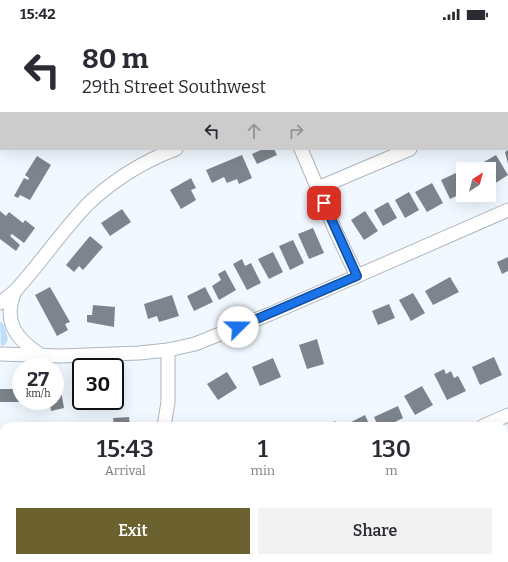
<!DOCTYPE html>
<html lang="en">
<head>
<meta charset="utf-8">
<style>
	body { margin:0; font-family:Bitter,serif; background:#f2f2f3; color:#2b2b33; height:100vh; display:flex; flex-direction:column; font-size:15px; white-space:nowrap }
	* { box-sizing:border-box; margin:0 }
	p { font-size:13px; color:#7c7c81 }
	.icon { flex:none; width:22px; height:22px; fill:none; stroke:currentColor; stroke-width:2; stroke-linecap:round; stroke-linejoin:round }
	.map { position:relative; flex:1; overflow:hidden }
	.details { position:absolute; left:0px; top:394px; width:508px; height:140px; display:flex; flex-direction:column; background:#fff; border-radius:12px 12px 0 0; box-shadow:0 4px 16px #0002 }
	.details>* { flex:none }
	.hud { position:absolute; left:0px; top:0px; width:508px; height:122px; box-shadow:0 4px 16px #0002; background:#fff; color:#2b2b33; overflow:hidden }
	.needle { width:26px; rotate:36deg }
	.tools { position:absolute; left:456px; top:134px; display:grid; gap:8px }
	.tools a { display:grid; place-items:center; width:40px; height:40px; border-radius:0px; background:#fff; box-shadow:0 4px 16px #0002; font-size:20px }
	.speed { position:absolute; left:12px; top:330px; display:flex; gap:8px; font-size:20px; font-weight:700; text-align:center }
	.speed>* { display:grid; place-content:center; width:52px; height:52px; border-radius:50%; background:#fff; box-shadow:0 4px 16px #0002; line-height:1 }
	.speed small { font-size:10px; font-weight:400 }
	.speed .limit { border:2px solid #111; border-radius:6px; background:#fff; color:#111 }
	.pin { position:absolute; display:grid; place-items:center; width:34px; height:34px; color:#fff; margin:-17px; border-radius:8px; box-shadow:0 2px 6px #0006 }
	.me { position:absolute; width:44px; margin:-22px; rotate:68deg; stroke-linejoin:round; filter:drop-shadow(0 0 3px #0008) }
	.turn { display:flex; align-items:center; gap:14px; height:84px; padding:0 16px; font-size:18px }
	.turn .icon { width:52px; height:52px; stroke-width:2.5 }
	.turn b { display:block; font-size:28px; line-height:34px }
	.lanes { display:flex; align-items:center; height:38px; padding:0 16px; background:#0003; justify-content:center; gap:20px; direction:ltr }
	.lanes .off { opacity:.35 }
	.eta { display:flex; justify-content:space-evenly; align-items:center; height:68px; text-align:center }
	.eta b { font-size:24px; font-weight:600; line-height:28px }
	.cta { display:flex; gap:8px; margin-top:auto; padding:8px 16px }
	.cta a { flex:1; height:46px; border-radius:0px; background:#6c622f; color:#fff; font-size:16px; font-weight:600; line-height:46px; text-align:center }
	.cta a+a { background:#f2f2f3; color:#2b2b33 }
	.status { display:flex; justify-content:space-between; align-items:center; height:28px; padding:0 20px; background:#fff; direction:ltr }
	.status svg { height:11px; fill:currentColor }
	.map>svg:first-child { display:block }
</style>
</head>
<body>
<div class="status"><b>15:42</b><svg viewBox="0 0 49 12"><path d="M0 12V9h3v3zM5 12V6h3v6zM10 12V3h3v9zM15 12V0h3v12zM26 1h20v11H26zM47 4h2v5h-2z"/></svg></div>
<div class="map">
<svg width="508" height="534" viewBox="0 0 508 534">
	<rect width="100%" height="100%" fill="#f1f8ff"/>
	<polygon fill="#bedeff" points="0,293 4,297 8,311 5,317 1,318"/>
	<g fill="#7d848c">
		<polygon points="263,121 274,121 277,127 257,136 252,126"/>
		<polygon points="508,122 508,136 505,124"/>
		<polygon points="242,127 252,150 239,156 237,151 227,155 224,149 212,155 206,142"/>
		<polygon points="496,127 508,147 494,156 489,147 489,141 485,141 482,135"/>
		<polygon points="37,128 51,137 30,172 20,167 18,170 14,168 24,150 28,152 29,150 25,147"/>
		<polygon points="474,136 477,141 464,141"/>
		<polygon points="463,142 463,151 459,144"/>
		<polygon points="456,145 463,160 463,165 450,171 441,152"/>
		<polygon points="191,150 196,160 191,162 196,172 181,181 170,162"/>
		<polygon points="432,155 443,175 427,184 415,164"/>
		<polygon points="409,164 419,182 405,190 395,172"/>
		<polygon points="388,174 397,190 383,198 374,182"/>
		<polygon points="122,181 131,194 110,208 101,195"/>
		<polygon points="0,183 6,188 9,184 23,195 25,192 35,200 24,215 12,206 10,208 20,217 16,223 0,211"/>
		<polygon points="365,183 378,203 364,212 351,192"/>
		<polygon points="313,200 324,225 309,231 298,206"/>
		<polygon points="90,208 103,219 83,242 79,238 74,244 66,237"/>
		<polygon points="293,212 304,235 290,242 279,218"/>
		<polygon points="273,224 283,244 269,251 258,231"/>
		<polygon points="508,229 508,243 502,246 497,234"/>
		<polygon points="242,231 245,238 251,235 261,255 247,262 233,236"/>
		<polygon points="225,242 236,262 219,272 212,258 221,252 218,246"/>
		<polygon points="450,249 459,264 433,277 425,263"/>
		<polygon points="50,259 70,294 65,296 68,302 57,308 35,267"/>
		<polygon points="205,259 213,274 194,283 187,268"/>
		<polygon points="413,265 425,285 411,293 399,272"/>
		<polygon points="172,267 179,288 159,294 157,288 148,291 144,276"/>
		<polygon points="389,276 395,290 378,297 372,283"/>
		<polygon points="93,277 115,279 114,299 87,294 87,287 92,287"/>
		<polygon points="317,311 324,336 307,341 299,317"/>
		<polygon points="494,329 502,347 480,357 472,339"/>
		<polygon points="273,330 281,349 260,358 252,339"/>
		<polygon points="444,341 446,346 451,343 454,350 458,348 466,363 447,372 434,346"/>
		<polygon points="227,344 237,360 218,372 207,356"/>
		<polygon points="422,358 433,377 415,387 404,368"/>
		<polygon points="0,361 21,361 21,373 25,374 0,374"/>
		<polygon points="61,363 64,380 51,383 50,375 42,376 42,373 55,373 55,364"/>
		<polygon points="398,378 403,390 387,398 378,398 374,389"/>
		<polygon points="365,387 370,398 346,398 345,397"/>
		<polygon points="129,389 130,398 114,398 113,390"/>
		<polygon points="335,393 338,398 327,398"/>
		<polygon points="504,444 508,450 504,454"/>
		<polygon points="112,530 121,530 123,534 105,534"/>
		<polygon points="267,530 269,534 260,534"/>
		<polygon points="281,530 302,530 304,534 283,534"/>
	</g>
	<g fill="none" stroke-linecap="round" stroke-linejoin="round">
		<g stroke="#aeb6be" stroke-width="15">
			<g id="minor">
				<polyline points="248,0 249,1"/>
				<polyline points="489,0 490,1"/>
				<polyline points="454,1 456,0"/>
				<polyline points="507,42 508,44"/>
				<polyline points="507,79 508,79"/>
				<polyline points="0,88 0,110"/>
				<polyline points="301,121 336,204 357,248"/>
				<polyline points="318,160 410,121"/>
				<path d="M15,263C2,294 16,311 42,328"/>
				<path d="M0,275L15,263C41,235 63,201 90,174C115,151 144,133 176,121"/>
				<polyline points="0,326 60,328 139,325 168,322 195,316 270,286 508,182"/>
				<polyline points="164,398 168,374 168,322"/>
				<polyline points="483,398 508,387"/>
				<polyline points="0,485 4,485"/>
				<polyline points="191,534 195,530"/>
			</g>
		</g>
		<use href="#minor" stroke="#fff" stroke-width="13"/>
	</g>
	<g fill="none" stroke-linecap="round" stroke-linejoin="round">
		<g stroke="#114b97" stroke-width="10">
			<polyline id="route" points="238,299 357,248 324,175"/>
		</g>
		<use href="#route" stroke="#1a73e8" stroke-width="7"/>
	</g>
</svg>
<div class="tools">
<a><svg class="needle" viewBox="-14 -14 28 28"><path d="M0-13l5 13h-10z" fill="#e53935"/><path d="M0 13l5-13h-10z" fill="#7c7c81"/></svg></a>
</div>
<div class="speed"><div>27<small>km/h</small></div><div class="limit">30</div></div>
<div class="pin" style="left:324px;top:175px;background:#d93025"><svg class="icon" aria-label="arrive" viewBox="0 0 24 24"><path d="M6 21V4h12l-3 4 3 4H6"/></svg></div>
<svg class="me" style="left:238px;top:299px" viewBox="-20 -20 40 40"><circle r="19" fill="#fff"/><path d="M0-13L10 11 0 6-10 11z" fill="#1a73e8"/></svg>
<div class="hud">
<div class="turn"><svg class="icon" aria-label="left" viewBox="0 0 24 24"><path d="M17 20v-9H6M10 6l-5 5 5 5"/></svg><div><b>80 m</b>29th Street Southwest</div></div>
<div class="lanes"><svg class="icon" aria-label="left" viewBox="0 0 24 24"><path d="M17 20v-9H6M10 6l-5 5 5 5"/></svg><svg class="icon off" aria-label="ahead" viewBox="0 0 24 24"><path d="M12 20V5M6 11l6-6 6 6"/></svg><svg class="icon off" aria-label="right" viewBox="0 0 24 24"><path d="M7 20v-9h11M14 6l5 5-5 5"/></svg></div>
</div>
<section class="details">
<div class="eta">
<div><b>15:43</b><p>Arrival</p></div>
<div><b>1</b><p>min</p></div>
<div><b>130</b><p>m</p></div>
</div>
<div class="cta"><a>Exit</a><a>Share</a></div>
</section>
</div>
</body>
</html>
